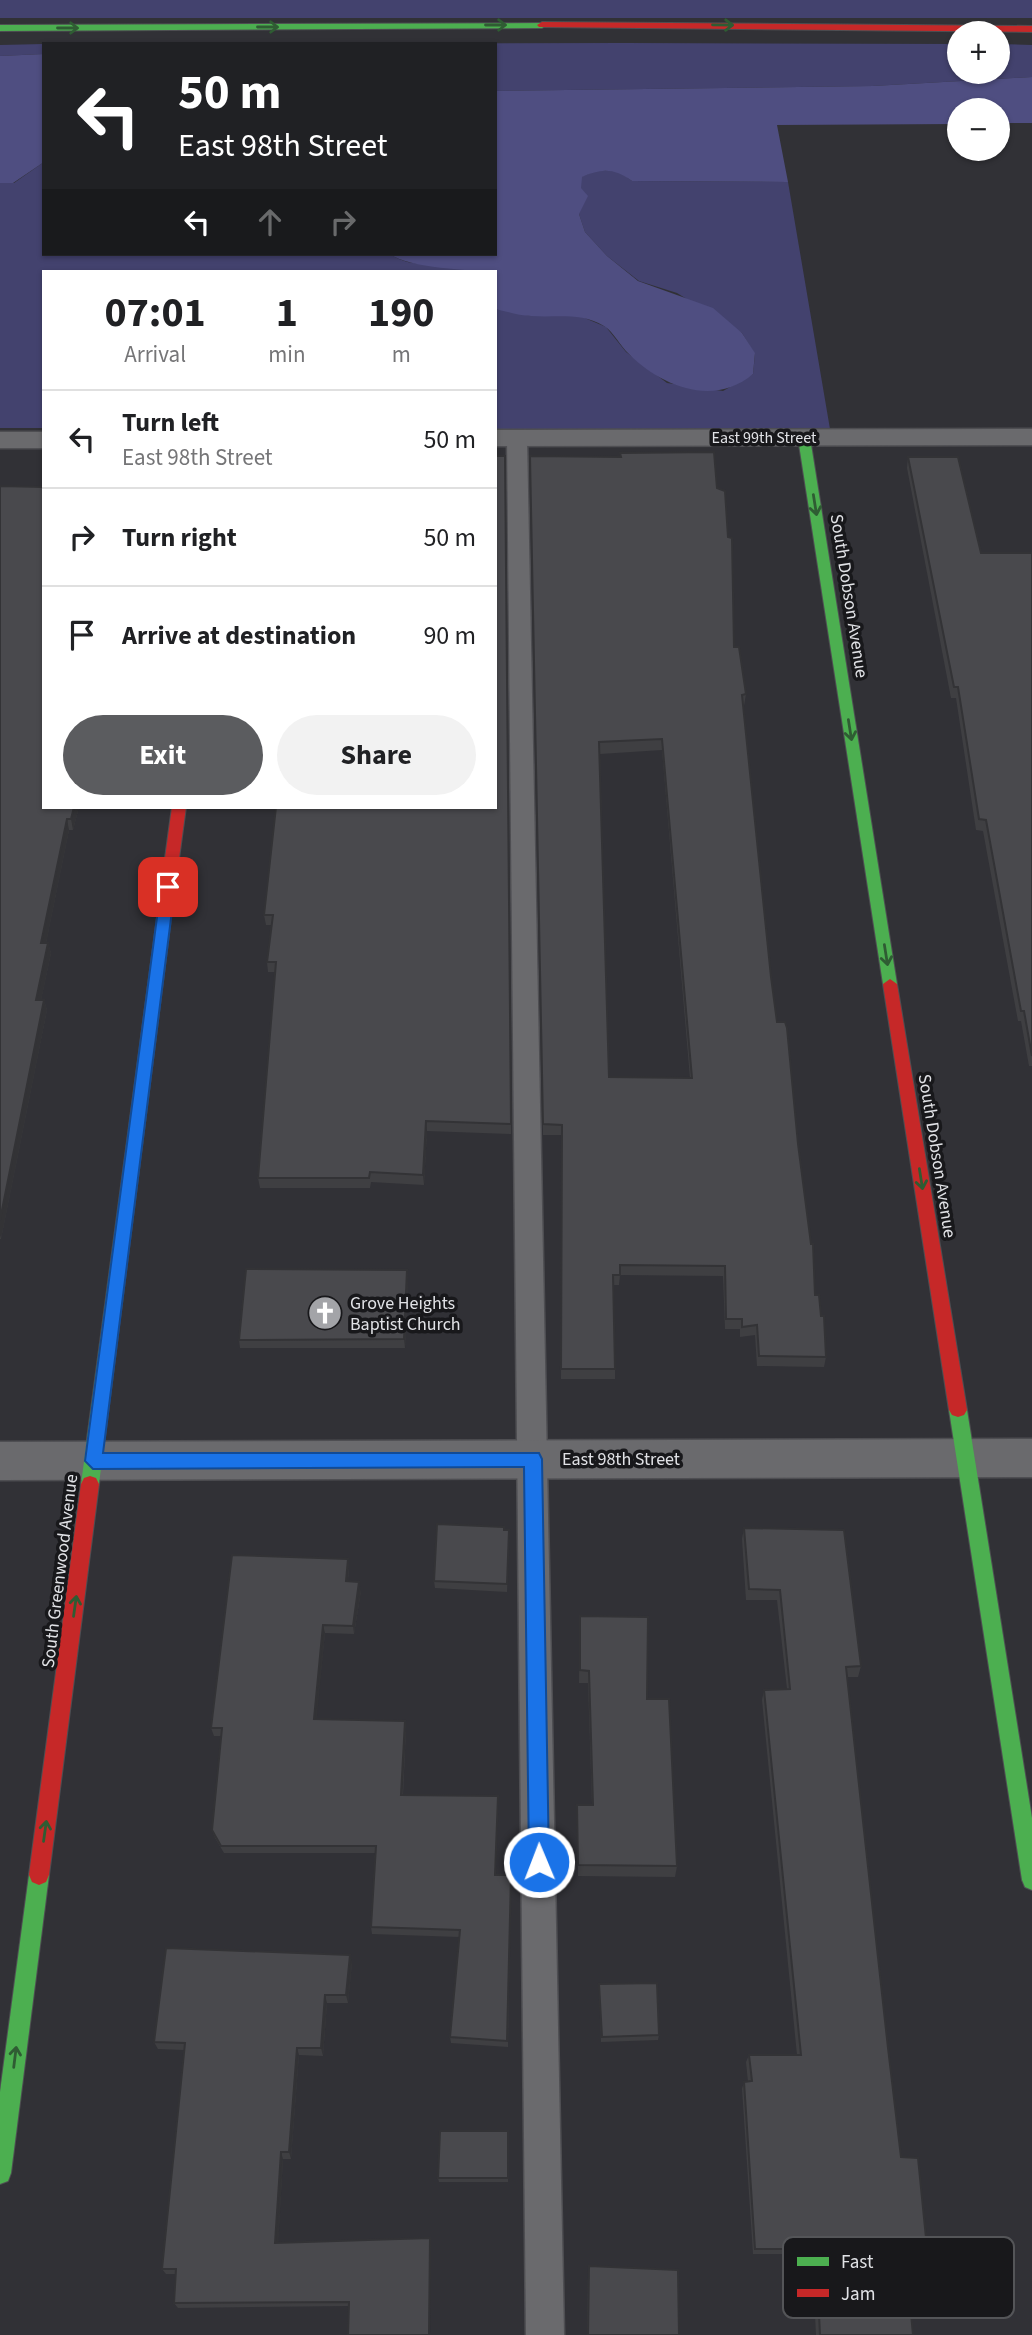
<!DOCTYPE html>
<html lang="en">
<head>
<meta charset="utf-8">
<style>
	body { margin:0; font-family:"Source Sans 3",sans-serif; background:#f2f2f2; color:#202124; height:100vh; display:flex; flex-direction:column; font-size:26px; white-space:nowrap }
	* { box-sizing:border-box; margin:0 }
	p { font-size:23px; color:#757577 }
	.icon { flex:none; width:38px; height:38px; fill:none; stroke:currentColor; stroke-width:2; stroke-linecap:round; stroke-linejoin:round }
	.map { position:relative; flex:1; overflow:hidden }
	.sheet { position:absolute; left:42px; top:270px; width:455px; height:539px; display:flex; flex-direction:column; background:#fff; border-radius:0px; box-shadow:0 2px 5px #0004 }
	.sheet>* { flex:none }
	.banner { position:absolute; left:42px; top:42px; width:455px; height:214px; border-radius:0px; box-shadow:0 2px 5px #0004; background:#202124; color:#fff; overflow:hidden }
	.fabs { position:absolute; left:947px; top:21px; display:grid; gap:14px }
	.fabs a { display:grid; place-items:center; width:63px; height:63px; border-radius:50%; background:#fff; box-shadow:0 2px 5px #0004; font-size:35px }
	.pin { position:absolute; display:grid; place-items:center; width:60px; height:60px; color:#fff; margin:-30px; border-radius:14px; box-shadow:0 4px 10px #0006 }
	.me { position:absolute; width:77px; margin:-38px; rotate:359deg; stroke-linejoin:round; filter:drop-shadow(0 0 5px #0008) }
	.turn { display:flex; align-items:center; gap:24px; height:147px; padding:0 21px; font-size:32px }
	.turn .icon { width:91px; height:91px; stroke-width:2.5 }
	.turn b { display:block; font-size:49px; line-height:60px }
	.lanes { display:flex; align-items:center; height:66px; padding:0 21px; background:#0003; justify-content:center; gap:35px; direction:ltr }
	.lanes .off { opacity:.35 }
	.eta { display:flex; justify-content:space-evenly; align-items:center; height:119px; text-align:center }
	.eta b { font-size:42px; font-weight:700; line-height:49px }
	.button { display:flex; gap:14px; margin-top:auto; padding:14px 21px }
	.button a { flex:1; height:80px; border-radius:42px; background:#5b5c5f; color:#fff; font-size:28px; font-weight:700; line-height:80px; text-align:center }
	.button a+a { background:#f2f2f2; color:#202124 }
	ul { padding:0; list-style:none }
	li { display:flex; align-items:center; gap:21px; height:98px; padding:0 21px; border-top:2px solid #e0e0e0 }
	li div { flex:1 }
	li b { display:block; font-size:26px }
	li em { font-style:normal }
	.map>svg:first-child { display:block }
</style>
</head>
<body>
<div class="map">
<svg width="1032" height="2335" viewBox="0 0 1032 2335">
	<rect width="100%" height="100%" fill="#313136"/>
	<g fill="#43426e">
		<rect x="0" y="0" width="1032" height="18"/>
		<polygon points="624,43 959,44 959,72 998,72 998,44 1032,45 1032,77 873,86 495,91 495,44 313,44"/>
		<polygon points="44,44 44,54 0,56 0,45"/>
		<path d="M44,162V254H390C413,271 444,259 468,271H44V428H0V183H14Z"/>
		<polygon points="618,170 632,181 788,182 830,429 495,429 495,308 530,316 580,316 606,327 626,352 667,383 723,391 753,374 755,354 742,333 677,293 639,281 607,256 585,232 579,214 581,177 595,171"/>
	</g>
	<g fill="#4f4e81">
		<polygon points="44,54 44,162 13,183 0,183 0,56"/>
		<path d="M1032,77V123H998V110H959V124L777,125L788,182L632,181C615,168 601,168 582,177L581,188L588,196L579,214L585,232L607,256L638,281L713,308L742,333L755,353L753,374C714,407 662,387 629,354C620,346 614,332 604,326C580,312 557,318 531,316C520,316 509,312 499,310L495,308V271C472,271 408,268 390,254H495V91L873,86Z"/>
	</g>
	<g fill="none" stroke-linecap="round" stroke-linejoin="round">
		<g stroke="#4e4e52" stroke-width="3">
			<polygon id="lane" points="517,432 527,438 564,2335 526,2335 507,438"/>
		</g>
		<g stroke="#4e4e52" stroke-width="3">
			<g id="street">
				<polygon points="1032,429 1032,445 495,446 495,430"/>
				<rect x="0" y="432" width="44" height="16"/>
				<polygon points="1032,1439 1032,1477 0,1480 0,1442"/>
			</g>
		</g>
		<g stroke="#4e4e52" stroke-width="2">
			<g id="fast">
				<polygon points="545,23 547,25 542,28 0,31 0,25"/>
				<polygon points="804,435 810,438 897,984 890,989 883,984 798,438"/>
				<polygon points="167,890 174,895 99,1484 96,1490 90,1492 84,1490 81,1484 160,895"/>
				<polygon points="958,1403 964,1405 967,1410 1032,1818 1032,1890 1025,1887 1022,1880 949,1410 952,1405"/>
				<polygon points="39,1865 46,1868 49,1875 11,2173 8,2181 0,2184 0,2092 29,1875 32,1868"/>
			</g>
		</g>
		<g stroke="#4e4e52" stroke-width="2">
			<g id="jam">
				<polygon points="542,22 1032,26 1032,32 539,27 537,25"/>
				<polygon points="172,807 186,807 174,895 167,900 160,895"/>
				<polygon points="890,979 897,984 967,1410 964,1415 958,1417 952,1415 949,1410 883,984"/>
				<polygon points="90,1476 96,1478 99,1484 49,1875 46,1882 39,1885 32,1882 29,1875 81,1484 84,1478"/>
			</g>
		</g>
		<use href="#lane" fill="#6a6a6d" fill-rule="evenodd"/>
		<use href="#street" fill="#6a6a6d" fill-rule="evenodd"/>
		<use href="#fast" fill="#4caf50" fill-rule="evenodd"/>
		<use href="#jam" fill="#c62828" fill-rule="evenodd"/>
	</g>
	<g fill="#3f3f42" fill-rule="evenodd">
		<polygon points="505,456 511,1134 427,1131 424,1185 371,1182 370,1188 260,1188 258,1178 275,972 268,972 267,962 271,925 266,925 264,915"/>
		<path d="M530,456L734,647L746,694L744,706H743L771,977L777,1022L798,1144L815,1295L821,1316L826,1357L824,1367L757,1366L755,1335L740,1337V1329H725L723,1276L620,1275L619,1285H613L615,1369V1379H561L562,1135H543ZM662,750L690,1078L609,1077L600,754Z"/>
		<polygon points="908,457 981,553 1032,553 1032,1066 1029,1066 1021,1021 1018,1021 983,831 976,830 956,698 951,698 907,468"/>
		<polygon points="0,486 44,807 79,807 73,830 69,830 46,943 48,943 51,953 41,1000 44,1000 47,1010 1,1239 0,1239"/>
		<polygon points="407,1270 408,1279 405,1348 240,1348 239,1340"/>
		<polygon points="744,1528 861,1666 858,1677 847,1677 888,2048 901,2157 927,2248 923,2253 906,2253 913,2335 816,2335 812,2254 753,2254 742,2089 744,2082 748,2082 746,2062 749,2055 797,2055 762,1700 764,1690 787,1689 777,1600 746,1600 742,1539"/>
		<polygon points="504,1530 509,1530 507,1592 435,1588 434,1581"/>
		<polygon points="348,1559 349,1568 348,1581 361,1591 354,1634 325,1633 316,1719 405,1721 406,1729 403,1795 496,1875 511,1875 508,2047 451,2043 450,2037 459,1937 372,1934 371,1927 375,1853 224,1853 215,1838 212,1830 221,1736 214,1736 211,1728"/>
		<polygon points="580,1616 647,1699 677,1866 675,1877 578,1876 577,1805 592,1805 588,1683 579,1683"/>
		<polygon points="352,1963 348,2003 327,2003 323,2056 299,2055 291,2159 283,2159 278,2243 431,2244 349,2306 178,2308 174,2303 176,2274 166,2274 162,2269 184,2050 158,2049 154,2042"/>
		<polygon points="599,1984 659,2035 658,2040 601,2042"/>
		<polygon points="508,2131 508,2182 439,2182 438,2178"/>
		<polygon points="589,2266 679,2335 587,2335 588,2273"/>
	</g>
	<g fill="#333336">
		<polygon points="74,807 79,807 73,830 71,819"/>
		<polygon points="67,819 69,830 44,953 41,943"/>
		<polygon points="48,943 51,953 39,1010 36,1000"/>
		<polygon points="44,1000 47,1010 1,1239 0,1235 0,1220"/>
		<polygon points="426,1121 427,1131 424,1185 423,1175"/>
		<polygon points="407,1270 408,1279 405,1348 404,1339"/>
		<polygon points="348,1559 349,1568 347,1590 346,1581"/>
		<polygon points="359,1582 361,1591 354,1634 353,1626"/>
		<polygon points="323,1625 325,1633 316,1727 314,1719"/>
		<polygon points="405,1721 406,1729 402,1802 401,1795"/>
		<polygon points="350,1955 352,1963 348,2003 346,1995"/>
		<polygon points="325,1995 327,2003 323,2056 321,2048"/>
		<polygon points="297,2048 299,2055 291,2159 289,2152"/>
		<polygon points="281,2152 283,2159 278,2249 275,2243"/>
		<polygon points="430,2238 431,2244 430,2335 429,2335"/>
	</g>
	<g fill="#49494d" stroke="#333336" stroke-width="2" fill-rule="evenodd">
		<path d="M714,452L717,488L725,491L728,537L732,538L734,647H739L746,694L742,695L771,977L777,1022H785L787,1028L798,1144L811,1244H813L815,1295H819L821,1316H824L826,1357L759,1356L757,1325L742,1327V1319H726L725,1266L620,1265V1275H613L615,1369H561L562,1125L543,1124L530,456L621,457L620,453ZM662,739L692,1078L609,1077L599,742Z"/>
		<polygon points="495,456 505,456 511,1124 426,1121 423,1175 370,1172 369,1178 258,1178 276,962 267,962 273,915 264,915 276,807 495,807"/>
		<polygon points="908,457 958,457 981,553 1032,553 1032,1056 1024,1011 1021,1011 986,820 979,819 958,687 954,687"/>
		<polygon points="0,486 44,487 44,807 74,807 71,819 67,819 41,943 48,943 36,1000 44,1000 0,1220"/>
		<polygon points="246,1269 407,1270 404,1339 239,1340"/>
		<polygon points="437,1524 504,1527 504,1530 509,1530 507,1584 434,1581"/>
		<polygon points="744,1528 844,1530 861,1666 846,1667 888,2048 901,2157 918,2158 927,2248 905,2248 913,2335 820,2335 816,2249 755,2249 744,2082 752,2081 749,2055 801,2055 764,1690 790,1689 780,1590 749,1589"/>
		<polygon points="232,1555 348,1559 346,1581 359,1582 353,1626 323,1625 314,1719 405,1721 401,1795 498,1796 495,1875 511,1875 507,2041 450,2037 460,1930 371,1927 376,1846 221,1846 212,1830 222,1728 211,1728"/>
		<polygon points="580,1616 648,1617 647,1699 669,1699 677,1866 578,1865 577,1805 593,1805 589,1671 580,1670"/>
		<polygon points="166,1948 350,1955 346,1995 325,1995 321,2048 297,2048 289,2152 281,2152 275,2243 430,2238 429,2335 348,2335 349,2302 174,2303 176,2269 162,2269 185,2043 154,2042"/>
		<polygon points="657,1983 659,2035 602,2037 599,1984"/>
		<polygon points="440,2131 508,2131 508,2178 438,2178"/>
		<polygon points="589,2266 678,2270 679,2335 588,2335"/>
	</g>
	<defs><path id="oneway-shaft" d="M-6 0H5M1.5-3L5.5 0L1.5 3" fill="none" stroke-width="1.6" stroke-linecap="round" stroke-linejoin="round" transform="scale(1.75)"/></defs>
	<g stroke="#2f5c33">
		<use href="#oneway-shaft" transform="translate(496 25)"/>
		<use href="#oneway-shaft" transform="translate(723 25) rotate(1)"/>
		<use href="#oneway-shaft" transform="translate(268 27)"/>
		<use href="#oneway-shaft" transform="translate(68 28)"/>
		<use href="#oneway-shaft" transform="translate(815 505) rotate(81)"/>
		<use href="#oneway-shaft" transform="translate(850 730) rotate(81)"/>
		<use href="#oneway-shaft" transform="translate(886 955) rotate(81)"/>
		<use href="#oneway-shaft" transform="translate(921 1179) rotate(81)"/>
		<use href="#oneway-shaft" transform="translate(75 1606) rotate(-82)"/>
		<use href="#oneway-shaft" transform="translate(45 1831) rotate(-82)"/>
		<use href="#oneway-shaft" transform="translate(15 2057) rotate(-83)"/>
	</g>
	<polygon fill="#1a73e8" stroke="#114b97" stroke-width="2" points="168,882 175,887 103,1453 539,1453 542,1459 549,1862 546,1869 539,1872 532,1869 529,1862 524,1467 93,1469 85,1461 161,887"/>
	<defs>
		<g id="church-disc" transform="scale(1.75)"><circle r="9.5" fill="#a3a4a8" stroke="#18181b"/><path d="M-1.2-6h2.4v3.5h3.3v2.4h-3.3V6h-2.4V-.1h-3.3v-2.4h3.3Z" fill="#fff"/></g>
	</defs>
	<g fill-rule="evenodd">
		<use href="#church-disc" x="325" y="1313"/>
	</g>
	<g text-anchor="middle" dominant-baseline="central" stroke-width="7" stroke-linejoin="round" paint-order="stroke">
		<g font-size="16" fill="#e1e2e6" stroke="#18181b">
			<text x="764" y="438">East 99th Street</text>
		</g>
		<g font-size="18" fill="#e1e2e6" stroke="#18181b">
			<text transform="translate(849 596) rotate(81)">South Dobson Avenue</text>
			<text transform="translate(937 1156) rotate(81)">South Dobson Avenue</text>
			<text x="621" y="1459">East 98th Street</text>
			<text transform="translate(60 1571) rotate(-83)">South Greenwood Avenue</text>
		</g>
		<g font-size="18" fill="#e1e2e6" stroke="#18181b" text-anchor="start">
			<text x="350" y="1303">Grove Heights<tspan x="350" dy="21">Baptist Church</tspan></text>
		</g>
	</g>
	<rect x="783" y="2237" width="231" height="81" rx="10" fill="#18181b" stroke="#545558" stroke-width="2"/>
	<rect x="797" y="2257" width="32" height="9" fill="#4caf50"/>
	<rect x="797" y="2289" width="32" height="8" fill="#c62828"/>
	<g font-size="19" fill="#e1e2e6">
		<text x="841" y="2268">Fast</text>
		<text x="841" y="2300">Jam</text>
	</g>
</svg>
<div class="fabs">
<a>+</a>
<a>−</a>
</div>
<div class="pin" style="left:168px;top:887px;background:#d93025"><svg class="icon" aria-label="arrive" viewBox="0 0 24 24"><path d="M6 21V4h12l-3 4 3 4H6"/></svg></div>
<svg class="me" style="left:539px;top:1862px" viewBox="-20 -20 40 40"><circle r="17" fill="#1a73e8" stroke="#fff" stroke-width="3"/><path d="M0-11L8 9 0 5-8 9z" fill="#fff"/></svg>
<div class="banner">
<div class="turn"><svg class="icon" aria-label="left" viewBox="0 0 24 24"><path d="M17 20v-9H6M10 6l-5 5 5 5"/></svg><div><b>50 m</b>East 98th Street</div></div>
<div class="lanes"><svg class="icon" aria-label="left" viewBox="0 0 24 24"><path d="M17 20v-9H6M10 6l-5 5 5 5"/></svg><svg class="icon off" aria-label="ahead" viewBox="0 0 24 24"><path d="M12 20V5M6 11l6-6 6 6"/></svg><svg class="icon off" aria-label="right" viewBox="0 0 24 24"><path d="M7 20v-9h11M14 6l5 5-5 5"/></svg></div>
</div>
<section class="sheet">
<div class="eta">
<div><b>07:01</b><p>Arrival</p></div>
<div><b>1</b><p>min</p></div>
<div><b>190</b><p>m</p></div>
</div>
<ul>
<li><svg class="icon" aria-label="left" viewBox="0 0 24 24"><path d="M17 20v-9H6M10 6l-5 5 5 5"/></svg><div><b>Turn left</b><p>East 98th Street</p></div><em>50 m</em></li>
<li><svg class="icon" aria-label="right" viewBox="0 0 24 24"><path d="M7 20v-9h11M14 6l5 5-5 5"/></svg><div><b>Turn right</b></div><em>50 m</em></li>
<li><svg class="icon" aria-label="arrive" viewBox="0 0 24 24"><path d="M6 21V4h12l-3 4 3 4H6"/></svg><div><b>Arrive at destination</b></div><em>90 m</em></li>
</ul>
<div class="button"><a>Exit</a><a>Share</a></div>
</section>
</div>
</body>
</html>
